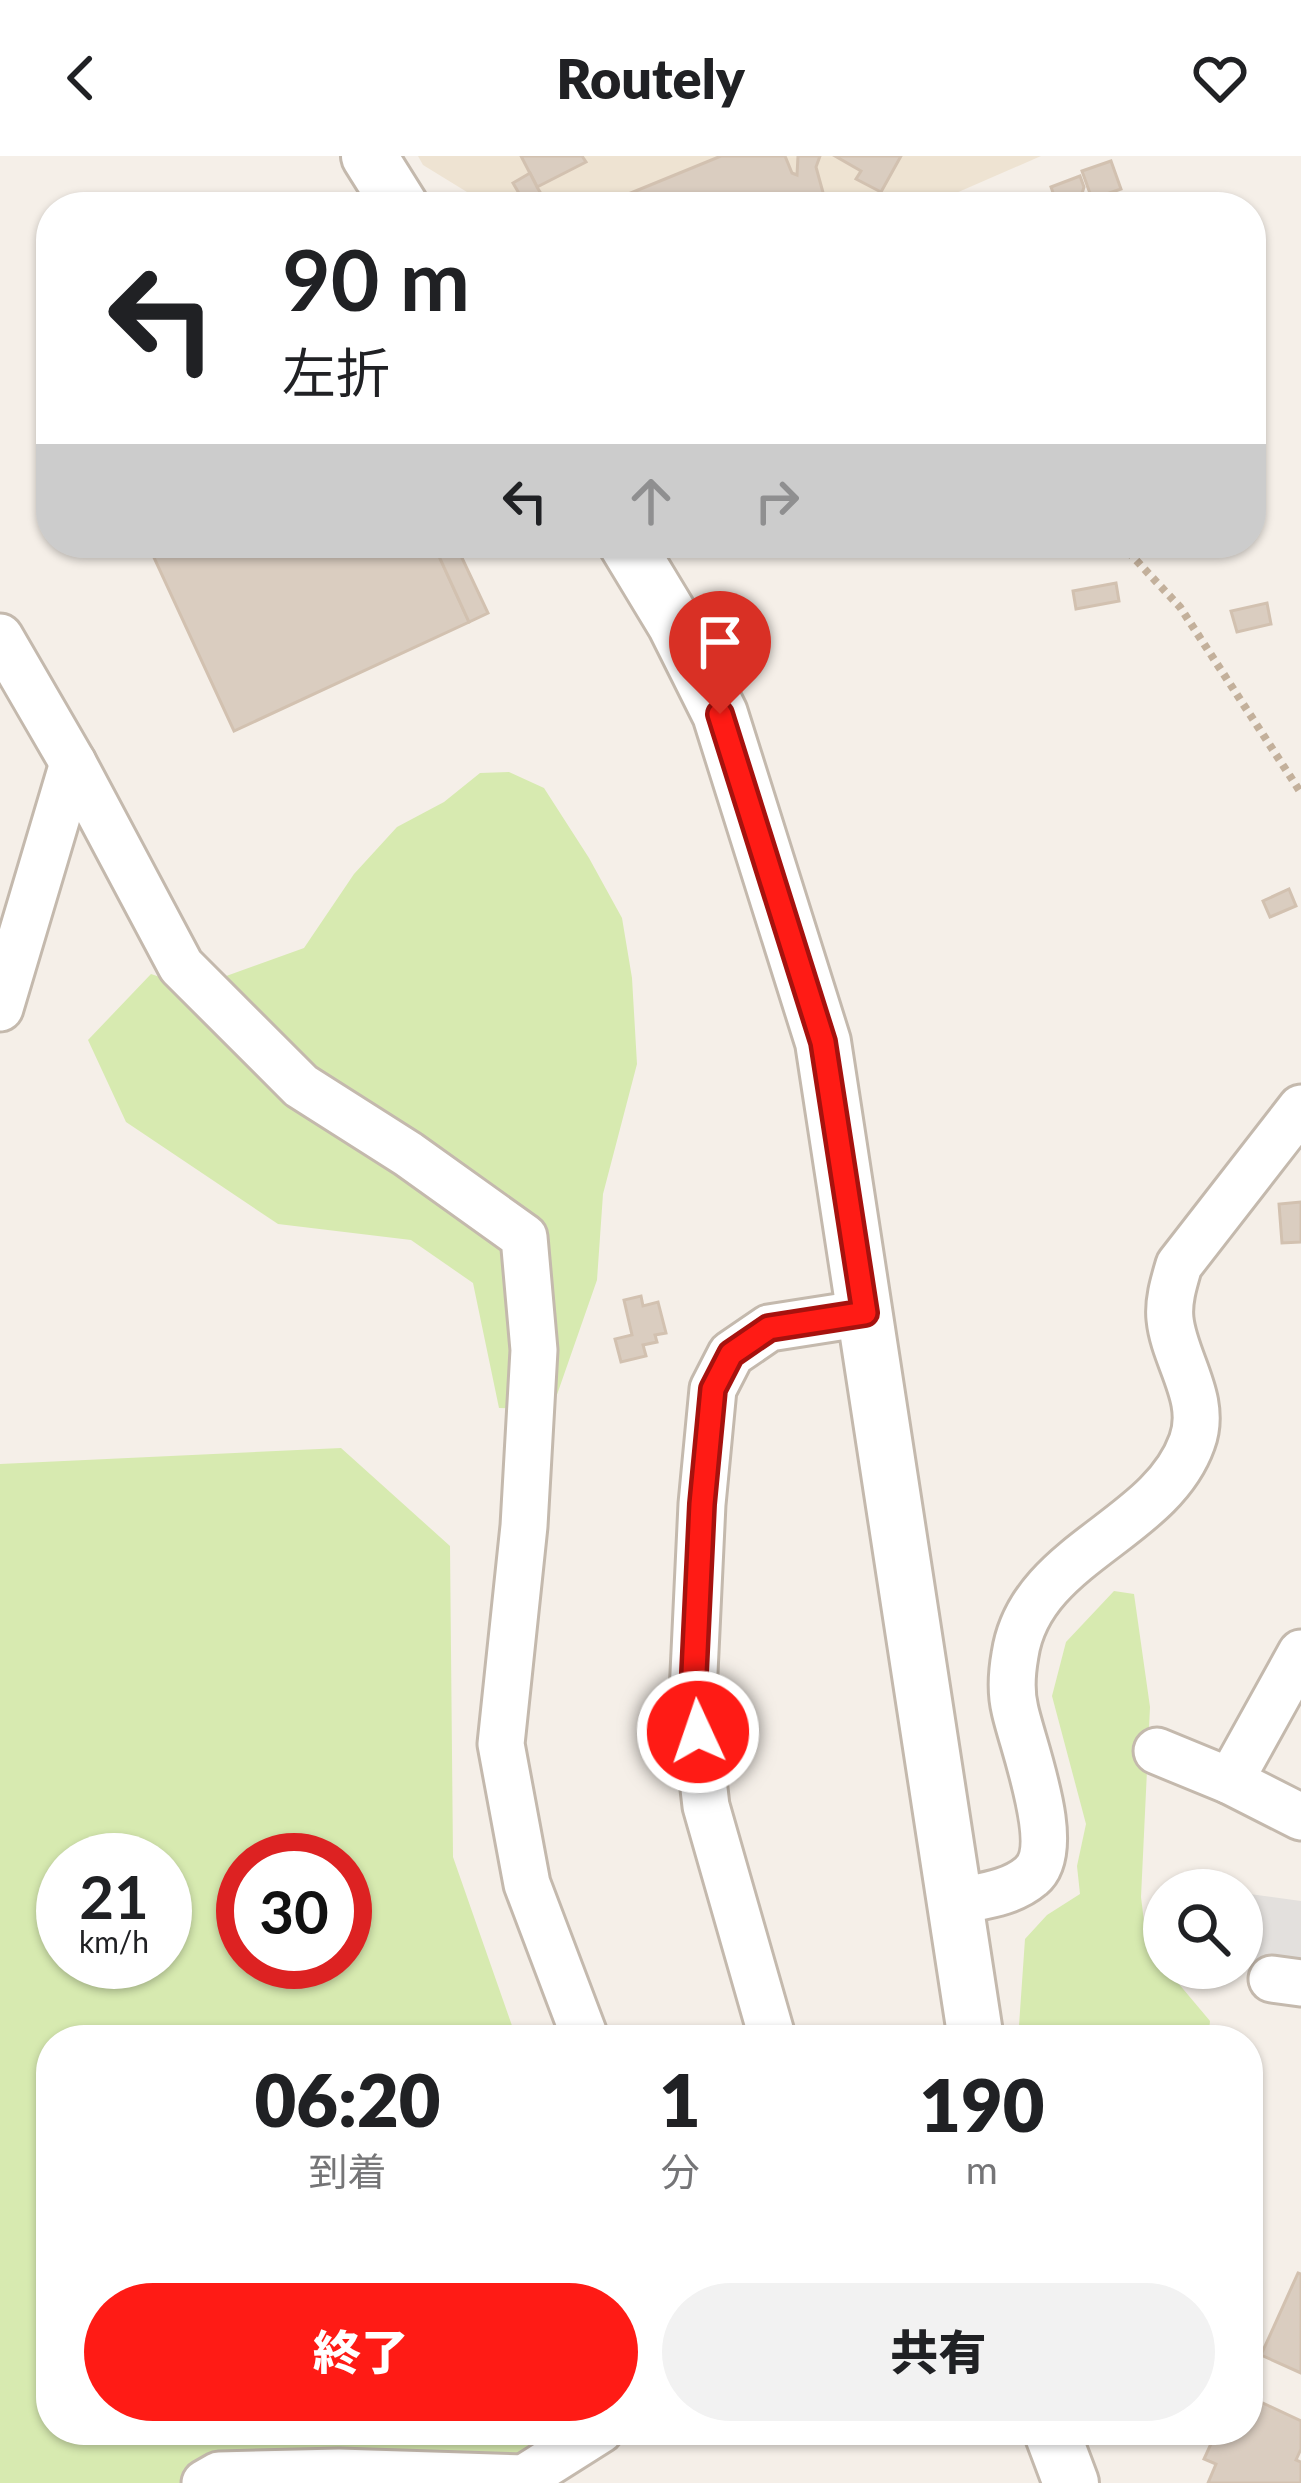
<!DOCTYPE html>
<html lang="ja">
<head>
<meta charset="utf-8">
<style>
	body { margin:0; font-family:Lato,"Noto Sans JP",sans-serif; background:#f2f2f2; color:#202124; height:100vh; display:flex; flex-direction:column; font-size:45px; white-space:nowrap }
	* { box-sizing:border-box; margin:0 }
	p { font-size:39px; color:#757577 }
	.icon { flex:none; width:66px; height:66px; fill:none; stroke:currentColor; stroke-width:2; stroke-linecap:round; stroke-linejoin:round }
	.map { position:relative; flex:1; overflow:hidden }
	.sheet { position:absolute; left:36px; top:1869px; width:1227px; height:420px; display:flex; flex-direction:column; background:#fff; border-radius:48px; box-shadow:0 3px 9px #0004 }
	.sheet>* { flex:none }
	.hud { position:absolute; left:36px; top:36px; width:1230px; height:366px; border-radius:48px; box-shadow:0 3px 9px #0004; background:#fff; color:#202124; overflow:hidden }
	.controls { position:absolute; left:1143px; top:1713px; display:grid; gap:24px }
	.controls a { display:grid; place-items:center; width:120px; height:120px; border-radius:50%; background:#fff; box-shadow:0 3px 9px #0004; font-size:60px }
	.speed { position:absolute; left:36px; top:1677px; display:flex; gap:24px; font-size:60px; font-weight:700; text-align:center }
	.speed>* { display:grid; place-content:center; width:156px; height:156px; border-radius:50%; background:#fff; box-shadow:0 3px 9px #0004; line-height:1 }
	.speed small { font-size:30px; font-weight:400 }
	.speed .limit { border:18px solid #d22; background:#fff; color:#111 }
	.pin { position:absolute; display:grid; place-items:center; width:102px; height:102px; color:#fff; margin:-123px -51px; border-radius:50% 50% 50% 0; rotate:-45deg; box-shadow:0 0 12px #0007 }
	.pin .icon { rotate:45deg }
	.me { position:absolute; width:132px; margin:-66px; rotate:357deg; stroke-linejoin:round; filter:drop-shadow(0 0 9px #0008) }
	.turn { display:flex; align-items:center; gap:42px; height:252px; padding:0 48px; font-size:54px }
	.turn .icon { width:156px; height:156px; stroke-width:2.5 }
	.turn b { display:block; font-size:84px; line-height:102px }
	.lanes { display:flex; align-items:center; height:114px; padding:0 48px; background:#0003; justify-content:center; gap:60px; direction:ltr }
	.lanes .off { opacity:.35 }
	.eta { display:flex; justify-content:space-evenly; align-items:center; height:204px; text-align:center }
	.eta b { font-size:72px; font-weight:800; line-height:84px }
	.button { display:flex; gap:24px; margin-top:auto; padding:24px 48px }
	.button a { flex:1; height:138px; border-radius:72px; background:#ff1b15; color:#fff; font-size:48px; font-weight:800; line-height:138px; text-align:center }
	.button a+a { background:#f2f2f2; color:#202124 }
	header { display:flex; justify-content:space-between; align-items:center; height:156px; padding:0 48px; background:#fff; font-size:54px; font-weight:800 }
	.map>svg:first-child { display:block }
</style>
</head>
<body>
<header><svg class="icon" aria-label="back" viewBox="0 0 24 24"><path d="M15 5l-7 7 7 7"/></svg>Routely<svg class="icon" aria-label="heart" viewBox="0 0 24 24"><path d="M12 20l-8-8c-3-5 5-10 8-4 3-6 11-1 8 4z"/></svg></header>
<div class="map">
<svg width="1301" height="2327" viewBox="0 0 1301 2327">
	<rect width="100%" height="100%" fill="#f5efe8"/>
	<polygon fill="#eee3d2" points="418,0 1041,0 924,51 479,51 467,36 423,9"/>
	<g fill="#d7eab0" fill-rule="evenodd">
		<polygon points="509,616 544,632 589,702 622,762 632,822 637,908 603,1038 597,1124 552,1253 499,1252 473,1127 411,1084 278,1068 126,966 88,884 151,818 193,832 304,792 354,718 397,671 444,646 480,617"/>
		<path d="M341,1292L450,1390L453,1701L517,1884H51V2274H563V2327H0V1308ZM63,1704H165V1806H63ZM243,1704H345V1806H243Z"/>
		<polygon points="1114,1435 1134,1438 1150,1551 1141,1741 1147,1790 1210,1865 1208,1884 1018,1884 1025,1783 1047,1759 1080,1738 1077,1710 1086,1668 1052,1540 1066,1486"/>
	</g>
	<polygon fill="#e3e0dd" points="1242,1737 1301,1745 1301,1815 1242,1808"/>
	<g fill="#dacdc0" stroke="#d2c1b0" stroke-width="3">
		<polygon points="521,0 582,0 586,6 537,31"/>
		<polygon points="721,0 785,0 792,17 797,19 798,0 820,0 816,11 827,51 599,50"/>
		<polygon points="835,0 901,0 881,36 856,23 861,15"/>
		<polygon points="1111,5 1121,33 1092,43 1082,15"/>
		<polygon points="530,17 537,31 549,51 527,51 513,27"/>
		<polygon points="1080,20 1084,31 1078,51 1058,51 1051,31"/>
		<polygon points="161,387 433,387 469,466 234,575 150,393"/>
		<polygon points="433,387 455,387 488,457 469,466"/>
		<polygon points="1116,427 1119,445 1076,453 1073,435"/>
		<polygon points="1267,447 1271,468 1237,476 1231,455"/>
		<polygon points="1289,733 1296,750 1270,761 1263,745"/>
		<polygon points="1301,1046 1301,1086 1282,1087 1279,1048"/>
		<polygon points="641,1140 643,1150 658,1146 666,1177 655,1179 657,1186 643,1189 646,1200 621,1206 615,1183 632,1179 624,1144"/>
		<polygon points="1298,2117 1301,2118 1301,2217 1261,2199"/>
		<polygon points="1248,2240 1301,2265 1301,2293 1296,2304 1301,2306 1301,2327 1208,2327 1216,2308 1204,2303 1216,2277 1208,2274 1248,2274"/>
	</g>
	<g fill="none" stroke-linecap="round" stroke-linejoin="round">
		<g stroke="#c4b9ad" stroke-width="51">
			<g id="minor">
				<polyline points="0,481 73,607 181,810 301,930 408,998 524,1081 534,1194 524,1370 501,1588 527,1728 586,1884"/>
				<polyline points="0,852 73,607"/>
				<polyline points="1157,1595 1230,1625 1301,1497"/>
				<polyline points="1230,1625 1301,1661"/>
				<path d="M954,1746C980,1740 1010,1738 1031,1720C1064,1693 1023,1591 1015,1554C1011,1538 1012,1516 1015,1499C1030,1397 1160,1376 1192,1286C1208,1243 1174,1204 1170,1163C1168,1145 1174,1126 1179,1109L1301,952"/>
				<polyline points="1272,1823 1301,1827"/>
				<polyline points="773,1884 706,1650 693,1538 702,1348 713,1233 731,1198 769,1172 865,1157"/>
				<polyline points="205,2327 219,2319 339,2316 524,2322 600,2274"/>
			</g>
		</g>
		<g stroke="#c4b9ad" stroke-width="60">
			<g id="tertiary">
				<polyline points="369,0 401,51"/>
				<polyline points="626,387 675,468 720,558 823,886 976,1884"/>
				<polyline points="1051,2274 1071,2327"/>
			</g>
		</g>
		<polyline stroke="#c3b09b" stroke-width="8" stroke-dasharray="6 6" stroke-linecap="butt" points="1120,387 1180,451 1301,637"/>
		<use href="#minor" stroke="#fff" stroke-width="45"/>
		<use href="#tertiary" stroke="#fff" stroke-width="54"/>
	</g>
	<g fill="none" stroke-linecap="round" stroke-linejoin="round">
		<g stroke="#a6120e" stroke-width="30">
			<polyline id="route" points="698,1576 693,1538 702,1348 713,1233 731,1198 769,1172 865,1157 823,886 720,558"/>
		</g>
		<use href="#route" stroke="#ff1b15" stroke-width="21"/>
	</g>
</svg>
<div class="controls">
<a><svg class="icon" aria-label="search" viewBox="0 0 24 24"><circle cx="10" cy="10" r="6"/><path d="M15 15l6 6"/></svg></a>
</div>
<div class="speed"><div>21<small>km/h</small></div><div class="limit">30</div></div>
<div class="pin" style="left:720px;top:558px;background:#d93025"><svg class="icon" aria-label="arrive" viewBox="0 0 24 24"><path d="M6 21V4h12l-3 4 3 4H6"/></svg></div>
<svg class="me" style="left:698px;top:1576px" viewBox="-20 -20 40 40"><circle r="17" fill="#ff1b15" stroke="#fff" stroke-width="3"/><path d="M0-11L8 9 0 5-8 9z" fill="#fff"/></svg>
<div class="hud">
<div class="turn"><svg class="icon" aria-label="left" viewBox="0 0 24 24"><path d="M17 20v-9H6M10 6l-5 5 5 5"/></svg><div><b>90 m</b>左折</div></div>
<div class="lanes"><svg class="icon" aria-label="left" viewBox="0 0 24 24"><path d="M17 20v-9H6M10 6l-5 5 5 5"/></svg><svg class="icon off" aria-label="ahead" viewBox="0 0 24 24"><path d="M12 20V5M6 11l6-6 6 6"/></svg><svg class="icon off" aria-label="right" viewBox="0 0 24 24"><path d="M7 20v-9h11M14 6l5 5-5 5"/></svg></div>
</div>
<section class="sheet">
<div class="eta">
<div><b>06:20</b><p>到着</p></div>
<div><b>1</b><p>分</p></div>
<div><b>190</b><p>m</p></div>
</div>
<div class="button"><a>終了</a><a>共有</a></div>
</section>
</div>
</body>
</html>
